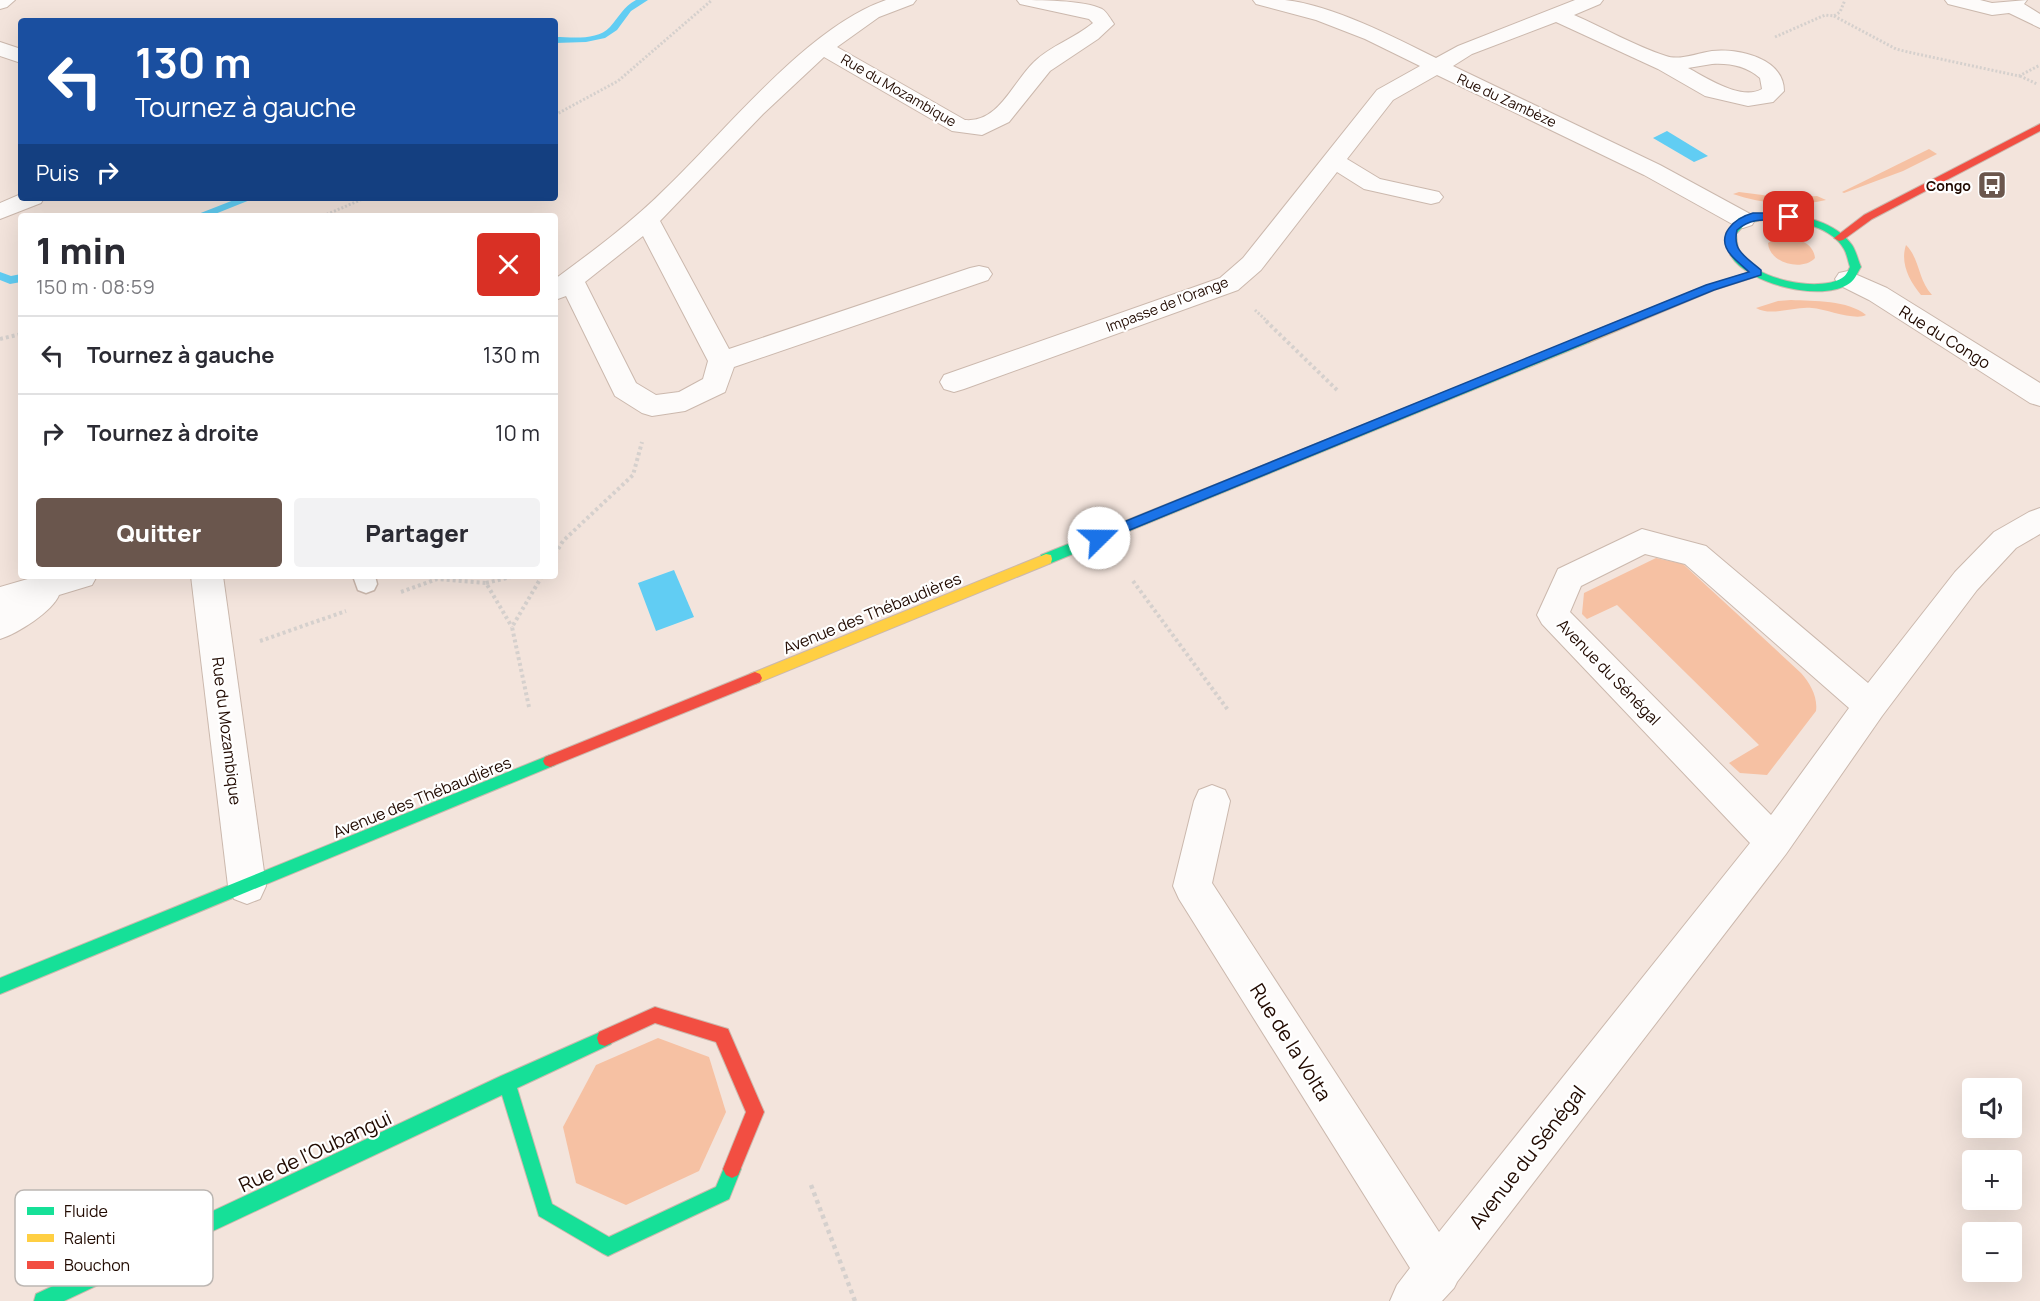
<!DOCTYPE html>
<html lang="fr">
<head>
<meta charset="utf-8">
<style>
	body { margin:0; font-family:Manrope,sans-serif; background:#f2f2f3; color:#2b2b33; height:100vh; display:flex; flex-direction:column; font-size:22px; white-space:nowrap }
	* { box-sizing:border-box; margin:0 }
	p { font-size:20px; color:#7c7c81 }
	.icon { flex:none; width:33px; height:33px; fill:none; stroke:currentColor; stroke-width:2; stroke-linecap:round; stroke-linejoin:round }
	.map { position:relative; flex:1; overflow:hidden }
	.drawer { position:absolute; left:18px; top:213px; width:540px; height:366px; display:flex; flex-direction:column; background:#fff; border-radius:6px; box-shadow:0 6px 24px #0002 }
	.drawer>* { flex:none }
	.hud { position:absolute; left:18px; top:18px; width:540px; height:183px; border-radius:6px; box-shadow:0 6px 24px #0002; background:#1a4fa0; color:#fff; overflow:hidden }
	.fabs { position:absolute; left:1962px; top:1078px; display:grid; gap:12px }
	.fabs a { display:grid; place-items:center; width:60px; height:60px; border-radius:6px; background:#fff; box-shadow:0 6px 24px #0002; font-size:30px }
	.pin { position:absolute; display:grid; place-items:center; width:51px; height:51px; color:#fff; margin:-26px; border-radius:12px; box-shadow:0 3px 9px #0006 }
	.me { position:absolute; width:66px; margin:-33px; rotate:68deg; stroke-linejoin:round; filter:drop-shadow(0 0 4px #0008) }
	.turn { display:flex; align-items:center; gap:21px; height:126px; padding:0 18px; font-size:27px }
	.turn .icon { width:78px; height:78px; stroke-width:2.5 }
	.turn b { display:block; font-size:42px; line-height:51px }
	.then { display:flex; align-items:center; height:57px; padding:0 18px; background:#0003; gap:12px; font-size:22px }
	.round { display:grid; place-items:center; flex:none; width:63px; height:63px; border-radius:6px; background:#f2f2f3 }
	.head { display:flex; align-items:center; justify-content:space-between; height:102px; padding:0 18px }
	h1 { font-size:36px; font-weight:800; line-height:45px }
	.cta { display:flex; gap:12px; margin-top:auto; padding:12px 18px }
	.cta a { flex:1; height:69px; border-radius:6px; background:#6a564d; color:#fff; font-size:24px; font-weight:800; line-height:69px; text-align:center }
	.cta a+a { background:#f2f2f3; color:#2b2b33 }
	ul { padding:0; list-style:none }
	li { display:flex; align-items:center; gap:18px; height:78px; padding:0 18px; border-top:2px solid #e1e1e2 }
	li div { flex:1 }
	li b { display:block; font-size:22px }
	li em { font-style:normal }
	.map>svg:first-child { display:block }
</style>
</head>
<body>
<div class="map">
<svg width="2040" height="1301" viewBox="0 0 2040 1301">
	<rect width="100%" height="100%" fill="#f3e4dc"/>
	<g fill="#f6c1a3">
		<polygon points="1929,149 1937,154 1903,171 1844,193 1842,192"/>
		<path d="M1739,192L1787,198L1817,196L1826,200C1796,207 1762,204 1733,194Z"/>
		<path d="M1776,238C1791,236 1813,240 1815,258C1802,272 1769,263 1768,243Z"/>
		<path d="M1906,245C1920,259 1918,280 1932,295H1921C1909,280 1900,263 1906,245Z"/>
		<path d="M1791,300C1814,301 1848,300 1866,315C1855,321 1826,309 1812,308C1793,306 1772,317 1756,308L1778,301Z"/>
		<path d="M1656,558L1683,564L1801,673C1810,683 1818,697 1816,711L1767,775L1740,773L1729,763L1759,745L1617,605L1587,619L1582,614L1584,593Z"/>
		<polygon points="658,1038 709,1057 726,1112 699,1171 626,1205 576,1183 563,1127 596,1065"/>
	</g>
	<g fill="#61cdf3">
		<polygon points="1667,131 1708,156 1694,162 1653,138"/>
		<polygon points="674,570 694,617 656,631 638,583"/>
	</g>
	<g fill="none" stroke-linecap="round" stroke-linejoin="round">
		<g fill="#61cdf3" fill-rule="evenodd">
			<path d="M636,0H648L631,11L617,30L605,38L586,42L555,43V37C572,37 597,41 610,27C619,17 623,7 636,0Z"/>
			<polygon points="239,198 255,198 210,216 193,216"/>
			<polygon points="0,272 11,276 21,274 21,282 10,284 0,280"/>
		</g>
		<g stroke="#cbb8ad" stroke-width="3">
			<polygon id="lane" points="353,576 375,576 377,584 374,590 366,593 358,590"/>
		</g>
		<g stroke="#cbb8ad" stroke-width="2">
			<g id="street">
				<polygon points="0,0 15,0 7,7 0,9"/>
				<path d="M886,0H916L913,4L879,17L837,47L965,120C999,123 1012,83 1034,62C1050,46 1075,38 1093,23L1089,19L1020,4L1017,0C1038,0 1084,0 1102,9C1107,12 1111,20 1114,24L1098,39L1050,71L1009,122L982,135L952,131L824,57L763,114L660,221L729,349L970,268L979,266L988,268L992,274L988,280L734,367L725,392L685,411L652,416L642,413L615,396L566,296L555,300V279C593,251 631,223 665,189C725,132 807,27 886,0ZM643,236L708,361L703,379L679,392L656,395L636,383L585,282Z"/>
				<path d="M1253,0C1264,0 1275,0 1285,0C1332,5 1394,37 1436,58L1458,46L1575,0H1603L1600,4L1574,15C1604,28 1635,46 1666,56C1679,61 1698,53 1712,51C1738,48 1784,58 1784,91L1773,102L1748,106L1705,96L1658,69L1556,22L1472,54L1453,66L1660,165L1752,215L1755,220L1752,225L1743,228L1734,225L1644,175L1437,75L1393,100L1347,159L1380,179L1439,192L1443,197L1439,202L1431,204L1364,189L1337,172L1261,270L1238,290L964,389L954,392L944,389L940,382L944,375L1220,278L1243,258L1377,90L1420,66L1365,39L1316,20L1256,4ZM1712,64C1730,63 1746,66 1760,78L1762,89C1741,101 1707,78 1688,68Z"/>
				<polygon points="1945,0 1980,0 1992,3 2027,0 2024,4 2040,14 2040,28 2009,13 1992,15 1948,4"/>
				<polygon points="0,42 21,49 21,63 0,56"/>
				<polygon points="21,194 21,198 44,198 41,203 0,219 0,203"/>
				<polygon points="1848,271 1887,288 2040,383 2040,406 2030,403 1869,300 1839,285 1835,279 1839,273"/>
				<path d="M2040,508V534L2016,548L1977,590L1882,716L1786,854L1457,1282L1454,1288L1442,1301H1390L1397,1285L1410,1268L1179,899L1173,886L1194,801L1199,790L1212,785L1225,790L1230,801L1212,883L1439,1232L1750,843L1542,624L1537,615L1558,569L1642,529L1706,546L1868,683L1955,572L1994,532L2029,512ZM1645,554L1685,564L1849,708L1771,815L1570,612L1581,586Z"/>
				<path d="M38,576H97L92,585L59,595C53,611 17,634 0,639V587Z"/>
				<polygon points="191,576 223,576 266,886 260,899 247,904 234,899 228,886"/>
			</g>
		</g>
		<g stroke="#cbb8ad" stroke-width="2">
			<g id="fast">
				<path d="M1774,212C1801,215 1835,221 1852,245C1856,251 1858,260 1861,267C1858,271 1855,280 1850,283C1823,303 1748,284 1731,256C1727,250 1727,240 1726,233L1739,218ZM1774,218C1797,221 1831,226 1844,249C1847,254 1848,261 1850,267C1848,271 1846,276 1842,278C1819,293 1751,279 1739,252C1737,247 1737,239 1736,234L1746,223Z"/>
				<polygon points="1586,335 1591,339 1590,342 1051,563 1046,564 1040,559 1041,555"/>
				<polygon points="550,755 555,757 557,761 555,765 0,994 0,978"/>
				<polygon points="605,1030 611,1032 613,1038 611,1044 517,1088 552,1204 609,1237 716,1187 726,1163 732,1160 738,1163 741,1169 729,1199 614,1253 608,1256 602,1253 539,1216 502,1095 64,1301 34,1301 36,1294 501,1076"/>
			</g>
		</g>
		<g stroke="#cbb8ad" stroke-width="2">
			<g id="slow">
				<polygon points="1757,270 1761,271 1761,275 1714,290 1590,342 1586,343 1581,339 1582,336 1706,286"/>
				<polygon points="1046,554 1051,555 1052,559 1051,563 760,682 755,684 750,682 748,678 750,674"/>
			</g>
		</g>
		<g stroke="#cbb8ad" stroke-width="2">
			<g id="jam">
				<polygon points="2040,124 2040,131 1872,219 1843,240 1839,241 1834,238 1864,215"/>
				<polygon points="755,672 760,674 762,678 760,682 550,767 545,765 543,761 545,757"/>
				<polygon points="655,1007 728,1029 764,1112 738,1175 732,1178 726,1175 723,1169 746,1112 716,1042 655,1023 605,1046 599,1044 597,1038 599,1032"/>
			</g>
		</g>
		<g stroke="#d5d0cd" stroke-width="3" stroke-dasharray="2 2" stroke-linecap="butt">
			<polyline points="1834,16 1896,49 1908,52 2019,76 2040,65"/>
			<polyline points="1775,37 1825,15 1834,16 1840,12 1845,0"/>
			<polyline points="2020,76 2037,84"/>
			<polyline points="555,115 618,81 712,0"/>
			<polyline points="323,216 365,198"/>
			<polyline points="1255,310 1268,322"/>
		</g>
		<g stroke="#d5d0cd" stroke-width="4" stroke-dasharray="3 3" stroke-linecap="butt">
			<polyline points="1266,321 1338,391"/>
			<polyline points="0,339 21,334"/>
			<polyline points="555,554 563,541 633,475 642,442"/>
			<polyline points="1133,581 1228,710"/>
			<polyline points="486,583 515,576"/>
			<polyline points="401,592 437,579 486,583 512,627"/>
			<polyline points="260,641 346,611"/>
			<polyline points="529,707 512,627 542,576"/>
		</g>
		<polyline stroke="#d5d0cd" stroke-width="4.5" stroke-dasharray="4 4" stroke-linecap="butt" points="811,1185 855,1301"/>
		<use href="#lane" fill="#fdfbfa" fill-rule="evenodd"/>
		<use href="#street" fill="#fdfbfa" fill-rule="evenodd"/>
		<use href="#fast" fill="#16e098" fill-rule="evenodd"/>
		<use href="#slow" fill="#ffcf43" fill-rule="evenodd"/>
		<use href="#jam" fill="#f24e42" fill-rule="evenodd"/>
	</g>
	<path fill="#1a73e8" stroke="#114b97" stroke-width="1.5" d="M1753,213H1789L1794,217C1779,227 1759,211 1737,230C1732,251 1746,257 1761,270V275L1714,290L1103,541L1099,543L1092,538L1094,534L1706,285L1749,272C1743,266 1736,261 1731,255C1714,235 1735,218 1753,213Z"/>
	<defs>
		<g id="bus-square" transform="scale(1.5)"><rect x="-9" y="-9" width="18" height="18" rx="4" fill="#6a564d" stroke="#fff"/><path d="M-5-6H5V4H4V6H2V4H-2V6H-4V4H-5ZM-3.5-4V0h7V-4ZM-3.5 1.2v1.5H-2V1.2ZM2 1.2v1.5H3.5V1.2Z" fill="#fff"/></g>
	</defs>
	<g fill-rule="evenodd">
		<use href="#bus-square" x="1992" y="185"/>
	</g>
	<g text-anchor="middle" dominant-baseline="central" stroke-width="4.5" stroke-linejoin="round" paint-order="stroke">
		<g font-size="14" fill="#210a00" stroke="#fff">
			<text transform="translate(899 90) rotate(30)">Rue du Mozambique</text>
			<text transform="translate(1507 100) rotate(25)">Rue du Zambèze</text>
			<text transform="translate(1167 304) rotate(-21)">Impasse de l'Orange</text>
		</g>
		<g font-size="14" font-weight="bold" fill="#210a00" stroke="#fff" text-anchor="end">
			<text x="1971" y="185">Congo</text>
		</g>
		<g font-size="16" fill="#210a00" stroke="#fff">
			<text transform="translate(1945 337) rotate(32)">Rue du Congo</text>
			<text transform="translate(872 613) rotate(-22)">Avenue des Thébaudières</text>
			<text transform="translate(1609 672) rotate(46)">Avenue du Sénégal</text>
			<text transform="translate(227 731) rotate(83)">Rue du Mozambique</text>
			<text transform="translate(422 797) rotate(-22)">Avenue des Thébaudières</text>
		</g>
		<g font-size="20" fill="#210a00" stroke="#fff">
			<text transform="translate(1291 1042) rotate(58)">Rue de la Volta</text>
			<text transform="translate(315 1151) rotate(-25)">Rue de l'Oubangui</text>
			<text transform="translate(1527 1157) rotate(-52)">Avenue du Sénégal</text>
		</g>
	</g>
	<rect x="15" y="1190" width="198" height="96" rx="9" fill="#fff" stroke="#bcb6b2" stroke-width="1.5"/>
	<rect x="27" y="1207" width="27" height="8" fill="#16e098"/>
	<rect x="27" y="1234" width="27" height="8" fill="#ffcf43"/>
	<rect x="27" y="1261" width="27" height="8" fill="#f24e42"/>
	<g font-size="16" fill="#210a00">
		<text x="64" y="1217">Fluide</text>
		<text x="64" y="1244">Ralenti</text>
		<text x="64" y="1271">Bouchon</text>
	</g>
</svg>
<div class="fabs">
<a><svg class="icon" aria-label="sound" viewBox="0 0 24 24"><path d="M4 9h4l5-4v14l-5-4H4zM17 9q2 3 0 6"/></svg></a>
<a>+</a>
<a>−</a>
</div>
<div class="pin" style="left:1789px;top:217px;background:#d93025"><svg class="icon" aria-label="arrive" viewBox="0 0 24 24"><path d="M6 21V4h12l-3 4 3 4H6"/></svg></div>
<svg class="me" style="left:1099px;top:538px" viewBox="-20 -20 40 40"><circle r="19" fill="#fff"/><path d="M0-13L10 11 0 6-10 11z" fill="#1a73e8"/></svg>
<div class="hud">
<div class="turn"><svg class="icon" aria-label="left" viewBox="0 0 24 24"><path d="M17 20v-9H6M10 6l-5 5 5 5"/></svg><div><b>130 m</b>Tournez à gauche</div></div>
<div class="then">Puis<svg class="icon" aria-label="right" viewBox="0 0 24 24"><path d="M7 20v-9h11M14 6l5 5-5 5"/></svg></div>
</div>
<section class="drawer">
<div class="head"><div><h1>1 min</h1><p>150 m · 08:59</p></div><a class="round" style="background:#d93025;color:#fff"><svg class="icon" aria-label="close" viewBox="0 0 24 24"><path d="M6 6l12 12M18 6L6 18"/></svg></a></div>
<ul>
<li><svg class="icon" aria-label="left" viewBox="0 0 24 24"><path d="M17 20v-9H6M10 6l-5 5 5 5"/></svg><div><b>Tournez à gauche</b></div><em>130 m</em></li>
<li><svg class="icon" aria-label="right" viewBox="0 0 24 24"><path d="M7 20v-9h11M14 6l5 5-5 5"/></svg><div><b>Tournez à droite</b></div><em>10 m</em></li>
</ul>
<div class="cta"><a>Quitter</a><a>Partager</a></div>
</section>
</div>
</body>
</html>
